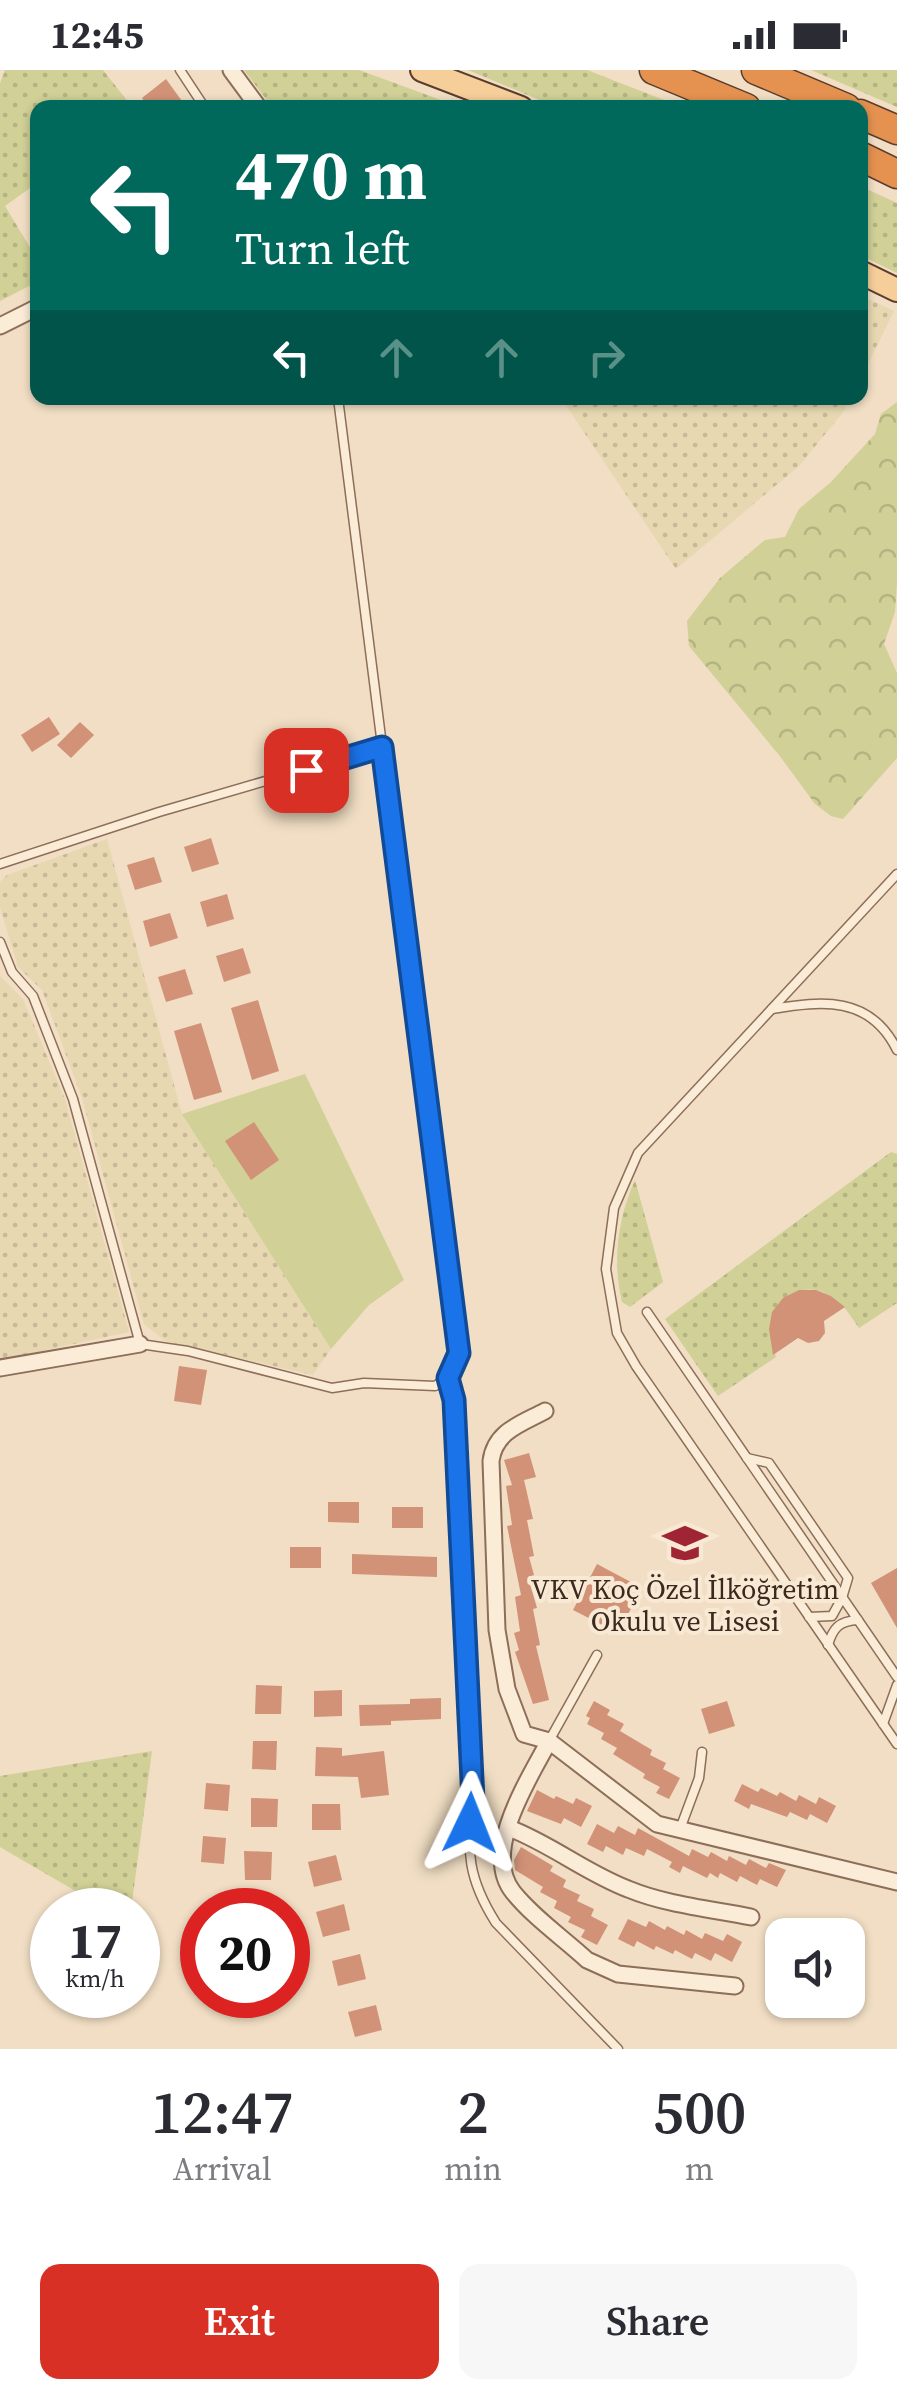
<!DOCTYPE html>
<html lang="en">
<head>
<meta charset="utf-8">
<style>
	body { margin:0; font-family:"Source Serif 4",serif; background:#f7f7f7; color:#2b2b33; height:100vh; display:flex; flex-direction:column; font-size:38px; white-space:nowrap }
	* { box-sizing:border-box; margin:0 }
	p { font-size:32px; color:#7c7c81 }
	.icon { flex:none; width:55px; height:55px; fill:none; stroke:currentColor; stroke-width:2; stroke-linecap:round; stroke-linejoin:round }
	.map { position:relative; height:1979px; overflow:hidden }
	.sheet { display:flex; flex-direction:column; background:#fff; flex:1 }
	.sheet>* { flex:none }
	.banner { position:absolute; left:30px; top:30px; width:838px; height:305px; border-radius:20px; box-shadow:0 2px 8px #0004; background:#00695c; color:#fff; overflow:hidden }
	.controls { position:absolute; left:765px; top:1848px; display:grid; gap:20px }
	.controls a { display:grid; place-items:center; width:100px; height:100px; border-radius:20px; background:#fff; box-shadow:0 2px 8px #0004; font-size:50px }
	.speed { position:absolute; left:30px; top:1818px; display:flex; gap:20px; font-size:50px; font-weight:700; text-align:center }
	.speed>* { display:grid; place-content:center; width:130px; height:130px; border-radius:50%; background:#fff; box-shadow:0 2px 8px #0004; line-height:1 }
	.speed small { font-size:25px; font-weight:400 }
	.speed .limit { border:15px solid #d22; background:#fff; color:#111 }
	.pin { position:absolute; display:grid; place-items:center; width:85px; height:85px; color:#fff; margin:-42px; border-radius:20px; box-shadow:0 5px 15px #0006 }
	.me { position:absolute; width:110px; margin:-55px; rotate:2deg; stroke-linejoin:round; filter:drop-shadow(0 0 8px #0008) }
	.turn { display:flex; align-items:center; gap:35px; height:210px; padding:0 40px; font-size:45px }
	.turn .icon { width:130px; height:130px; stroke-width:2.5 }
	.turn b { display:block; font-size:70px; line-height:85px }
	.lanes { display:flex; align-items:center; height:95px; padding:0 40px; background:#0003; justify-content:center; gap:50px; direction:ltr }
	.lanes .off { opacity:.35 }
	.eta { display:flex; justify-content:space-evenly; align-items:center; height:170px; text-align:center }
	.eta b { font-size:60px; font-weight:600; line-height:70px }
	.action { display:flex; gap:20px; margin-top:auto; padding:20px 40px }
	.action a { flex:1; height:115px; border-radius:20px; background:#d93025; color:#fff; font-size:40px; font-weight:600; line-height:115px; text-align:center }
	.action a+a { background:#f7f7f7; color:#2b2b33 }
	.status { display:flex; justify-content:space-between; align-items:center; height:70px; padding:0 50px; background:#fff; direction:ltr }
	.status svg { height:28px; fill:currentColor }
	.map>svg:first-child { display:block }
</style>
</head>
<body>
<div class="status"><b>12:45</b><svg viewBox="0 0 49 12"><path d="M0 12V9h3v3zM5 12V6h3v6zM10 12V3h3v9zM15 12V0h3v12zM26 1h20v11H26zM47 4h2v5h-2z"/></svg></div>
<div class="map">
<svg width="897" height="1979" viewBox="0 0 897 1979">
	<defs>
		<pattern id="farmland-dots" width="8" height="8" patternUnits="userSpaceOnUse" patternTransform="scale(2.5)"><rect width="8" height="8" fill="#e7d8b1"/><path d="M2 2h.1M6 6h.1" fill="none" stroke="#c7b998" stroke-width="1.8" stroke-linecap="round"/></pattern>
		<pattern id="grass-dots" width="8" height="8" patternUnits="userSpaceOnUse" patternTransform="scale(2.5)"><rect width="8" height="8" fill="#d0d097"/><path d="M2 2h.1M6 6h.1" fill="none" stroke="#b4b382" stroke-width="1.8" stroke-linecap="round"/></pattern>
		<pattern id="forest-crowns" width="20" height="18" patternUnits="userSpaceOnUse" patternTransform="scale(2.5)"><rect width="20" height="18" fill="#d0d097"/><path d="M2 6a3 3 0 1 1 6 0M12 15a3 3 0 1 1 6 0" fill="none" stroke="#b4b382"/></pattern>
	</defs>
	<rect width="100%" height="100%" fill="#f1dec4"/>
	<g fill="url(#farmland-dots)">
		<polygon points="860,225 894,241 860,310"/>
		<polygon points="561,328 851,328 844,341 799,396 676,499"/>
		<polygon points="107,769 182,1044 331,1279 313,1305 165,1271 144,1254 82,1028 42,920 18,897 0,838 0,812 7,805"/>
		<polygon points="0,906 23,929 65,1029 129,1262 0,1290"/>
	</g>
	<g fill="url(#grass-dots)">
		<polygon points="5,0 103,0 132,37 38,38 37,113 5,136 37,189 37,212 0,231 0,13"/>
		<polygon points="244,0 359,0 460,37 272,37"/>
		<polygon points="468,0 587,0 682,37 556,37"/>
		<polygon points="811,0 897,0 897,37"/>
		<polygon points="860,116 897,133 897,203 860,185"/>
		<path d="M891,1082L897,1084V1233L859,1258C851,1247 844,1234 832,1227C793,1202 758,1245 776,1287L718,1326L665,1249Z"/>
		<path d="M635,1110L663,1212L630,1237L622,1232C612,1191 618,1147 635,1110Z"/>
		<polygon points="152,1681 131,1840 108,1840 0,1777 0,1706"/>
	</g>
	<polygon fill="url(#forest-crowns)" points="897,332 897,514 895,542 884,574 897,603 897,688 843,749 831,746 815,734 779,685 689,576 687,551 720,508 765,470 785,467 799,439 831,412 875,364 881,344"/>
	<polygon fill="#d0d097" points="305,1004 404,1210 369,1235 331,1279 182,1044"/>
	<g fill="#d19277">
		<polygon points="166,9 187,38 149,38 142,28"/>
		<polygon points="49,647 60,664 32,682 21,665"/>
		<polygon points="80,652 94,665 71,688 57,675"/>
		<polygon points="211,768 219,794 192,802 184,777"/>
		<polygon points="154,787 162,812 135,820 127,795"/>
		<polygon points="227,824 234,849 207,857 200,832"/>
		<polygon points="170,843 178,868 150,877 143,851"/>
		<polygon points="243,878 251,903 224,912 216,886"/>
		<polygon points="185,899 193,924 166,932 158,907"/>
		<polygon points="258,930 279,1001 252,1010 231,938"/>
		<polygon points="201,953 222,1022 194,1030 174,961"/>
		<polygon points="254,1052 279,1090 251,1110 225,1071"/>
		<polygon points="799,1220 816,1220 831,1226 845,1237 824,1251 825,1263 819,1271 808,1273 798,1268 773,1285 769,1259 772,1242 783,1228"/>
		<polygon points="179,1296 207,1300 201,1335 174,1331"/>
		<polygon points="529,1383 536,1407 524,1410 533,1449 527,1450 534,1486 529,1487 534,1505 528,1507 537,1538 533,1539 540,1575 536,1576 549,1630 533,1634 515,1582 519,1580 514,1563 520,1561 515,1527 521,1525 507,1456 512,1455 506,1416 512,1415 504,1390"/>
		<polygon points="328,1432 359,1432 359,1453 328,1452"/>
		<rect x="392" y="1437" width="31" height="21"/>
		<rect x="290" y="1477" width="31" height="21"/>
		<polygon points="352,1484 437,1487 437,1507 352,1504"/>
		<polygon points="597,1494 642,1518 618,1563 573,1540"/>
		<polygon points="897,1498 897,1558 871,1513"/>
		<polygon points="256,1615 282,1616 281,1644 255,1644"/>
		<polygon points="342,1620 342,1646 314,1647 314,1621"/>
		<polygon points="441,1628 441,1649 391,1651 391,1655 360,1656 359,1635 410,1634 410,1629"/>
		<polygon points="594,1631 610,1640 607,1645 624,1654 620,1661 652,1680 650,1685 666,1693 663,1699 680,1708 669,1729 656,1723 660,1717 643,1708 645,1704 613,1684 617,1678 601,1669 604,1663 587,1654 590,1648 586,1646"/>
		<polygon points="727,1631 735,1656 709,1664 701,1639"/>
		<polygon points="253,1671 277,1671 276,1700 252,1699"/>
		<polygon points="316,1677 342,1678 342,1686 384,1681 389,1725 361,1728 358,1707 315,1706"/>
		<polygon points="206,1713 230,1715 228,1741 204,1739"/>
		<polygon points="742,1714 758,1722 761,1718 777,1726 780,1722 796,1731 799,1725 816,1734 819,1727 836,1736 827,1753 810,1744 807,1750 790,1742 787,1747 751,1734 749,1739 734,1731"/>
		<polygon points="537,1720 554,1729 556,1726 573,1734 576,1728 592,1736 581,1757 564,1748 561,1754 527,1741"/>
		<polygon points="251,1728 278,1729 277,1757 251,1757"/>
		<polygon points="312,1734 340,1734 341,1760 312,1760"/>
		<polygon points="597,1754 614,1763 618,1756 635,1765 638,1758 689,1786 692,1779 708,1787 711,1782 727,1791 729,1786 746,1795 749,1789 766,1798 769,1793 786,1800 777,1817 760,1809 757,1815 740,1806 737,1812 720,1803 718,1808 710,1803 707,1808 683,1796 680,1803 669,1797 672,1792 647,1779 644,1786 626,1778 623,1785 606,1776 603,1782 587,1774"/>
		<polygon points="203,1766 226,1768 224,1794 201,1792"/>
		<polygon points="521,1777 553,1796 550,1801 566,1810 563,1817 580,1825 577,1831 594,1839 591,1846 608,1855 597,1875 581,1867 585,1860 568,1852 571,1847 554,1838 557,1831 540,1822 543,1817 515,1800 514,1790"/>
		<polygon points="244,1781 272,1782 271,1810 245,1810"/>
		<polygon points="336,1785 342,1810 314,1817 308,1792"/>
		<polygon points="344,1834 350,1860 323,1867 316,1842"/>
		<polygon points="628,1849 646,1857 649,1851 665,1860 667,1856 684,1865 686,1860 702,1869 705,1863 723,1871 727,1864 742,1872 732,1892 715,1883 711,1891 695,1883 692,1889 675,1880 673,1884 656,1876 654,1880 637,1871 634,1877 618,1869"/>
		<polygon points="360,1884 366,1909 338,1916 332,1891"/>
		<polygon points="376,1935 382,1960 355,1967 348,1942"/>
	</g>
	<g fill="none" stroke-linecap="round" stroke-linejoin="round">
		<g stroke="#8d6e59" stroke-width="11">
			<g id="lane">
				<polyline points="180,0 205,38"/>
				<path d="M338,328L459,1283L448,1308L454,1329L473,1731C466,1781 468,1809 496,1853L618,1979"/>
				<polyline points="0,794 159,742 382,677"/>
				<polyline points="897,804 638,1083 614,1138 606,1199 617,1263 636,1296 897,1674"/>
				<polyline points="0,872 12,902 33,926 73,1029 140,1274 188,1281 332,1318 364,1313 435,1316 448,1308"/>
				<path d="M772,939C822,931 870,925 897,980"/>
				<polyline points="647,1242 897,1607"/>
				<polyline points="747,1388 769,1393 848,1508 842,1528 832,1546 809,1547"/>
				<path d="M828,1575C833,1558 839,1551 858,1550"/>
				<polyline points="883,1654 897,1615"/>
				<polyline points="549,1671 597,1585"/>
				<polyline points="680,1759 699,1708 702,1682"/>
			</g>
		</g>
		<g stroke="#8d6e59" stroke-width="19">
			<g id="street">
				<polyline points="231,0 259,38"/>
				<polyline points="0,256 38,237"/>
				<polyline points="0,1298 140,1274"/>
				<path d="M545,1341C521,1354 495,1361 491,1391L497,1560L507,1619L524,1664L549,1671L657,1754L897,1812"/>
				<path d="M549,1671C529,1709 481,1782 513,1822C533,1847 563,1868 587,1890L618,1904L735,1916"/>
				<path d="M509,1758C551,1774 586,1803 628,1819C667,1835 711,1839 751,1847"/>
			</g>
		</g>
		<g stroke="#5b3d2d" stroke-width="26">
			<g id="primary">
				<polyline points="422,0 521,38"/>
				<polyline points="860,202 897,220"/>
			</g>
		</g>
		<g stroke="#5b3d2d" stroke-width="31">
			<g id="highway">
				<polyline points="654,0 746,38"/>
				<polyline points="756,0 846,38"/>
				<polyline points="860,44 897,60"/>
				<polyline points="860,86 897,104"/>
			</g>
		</g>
		<use href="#lane" stroke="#fbecd8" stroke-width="8"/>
		<use href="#street" stroke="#fbecd8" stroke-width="15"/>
		<use href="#primary" stroke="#f6ce9a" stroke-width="22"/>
		<use href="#highway" stroke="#e59250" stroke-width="28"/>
	</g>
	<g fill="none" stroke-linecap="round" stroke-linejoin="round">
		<g stroke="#114b97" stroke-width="25">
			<polyline id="route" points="306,700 382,677 459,1283 448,1308 454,1330 473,1731 470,1753"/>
		</g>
		<use href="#route" stroke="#1a73e8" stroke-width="18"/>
	</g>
	<defs>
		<g id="school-bare" transform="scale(3.45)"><path d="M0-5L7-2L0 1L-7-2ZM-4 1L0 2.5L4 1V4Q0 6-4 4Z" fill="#a02534" stroke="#f8e9d4" stroke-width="2.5" paint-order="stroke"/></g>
	</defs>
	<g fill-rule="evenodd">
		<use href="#school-bare" x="685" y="1473"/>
	</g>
	<g text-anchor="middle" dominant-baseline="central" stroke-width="8" stroke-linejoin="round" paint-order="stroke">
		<g font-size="28" fill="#3c291e" stroke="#f8e9d4">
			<text x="685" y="1519">VKV Koç Özel İlköğretim<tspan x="685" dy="32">Okulu ve Lisesi</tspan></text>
		</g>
	</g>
</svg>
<div class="controls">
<a><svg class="icon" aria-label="sound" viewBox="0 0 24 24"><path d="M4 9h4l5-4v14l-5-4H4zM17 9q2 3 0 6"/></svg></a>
</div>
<div class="speed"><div>17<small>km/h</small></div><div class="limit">20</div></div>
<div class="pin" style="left:306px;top:700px;background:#d93025"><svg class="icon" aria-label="arrive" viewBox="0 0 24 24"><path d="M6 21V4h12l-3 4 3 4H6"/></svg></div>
<svg class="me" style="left:470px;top:1753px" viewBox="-20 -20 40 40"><path d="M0-17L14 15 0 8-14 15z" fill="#1a73e8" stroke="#fff" stroke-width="4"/></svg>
<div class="banner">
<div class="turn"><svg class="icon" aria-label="left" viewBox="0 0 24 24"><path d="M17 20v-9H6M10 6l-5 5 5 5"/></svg><div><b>470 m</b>Turn left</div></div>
<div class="lanes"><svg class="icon" aria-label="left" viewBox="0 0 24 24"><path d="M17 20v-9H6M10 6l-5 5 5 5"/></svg><svg class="icon off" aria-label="ahead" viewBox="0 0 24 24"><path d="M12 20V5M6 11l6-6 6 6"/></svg><svg class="icon off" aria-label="ahead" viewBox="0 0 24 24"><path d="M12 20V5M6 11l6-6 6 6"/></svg><svg class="icon off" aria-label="right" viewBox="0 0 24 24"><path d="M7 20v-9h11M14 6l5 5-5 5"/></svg></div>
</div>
</div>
<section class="sheet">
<div class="eta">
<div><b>12:47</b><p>Arrival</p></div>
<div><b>2</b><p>min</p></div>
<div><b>500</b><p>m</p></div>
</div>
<div class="action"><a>Exit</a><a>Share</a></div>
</section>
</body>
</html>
